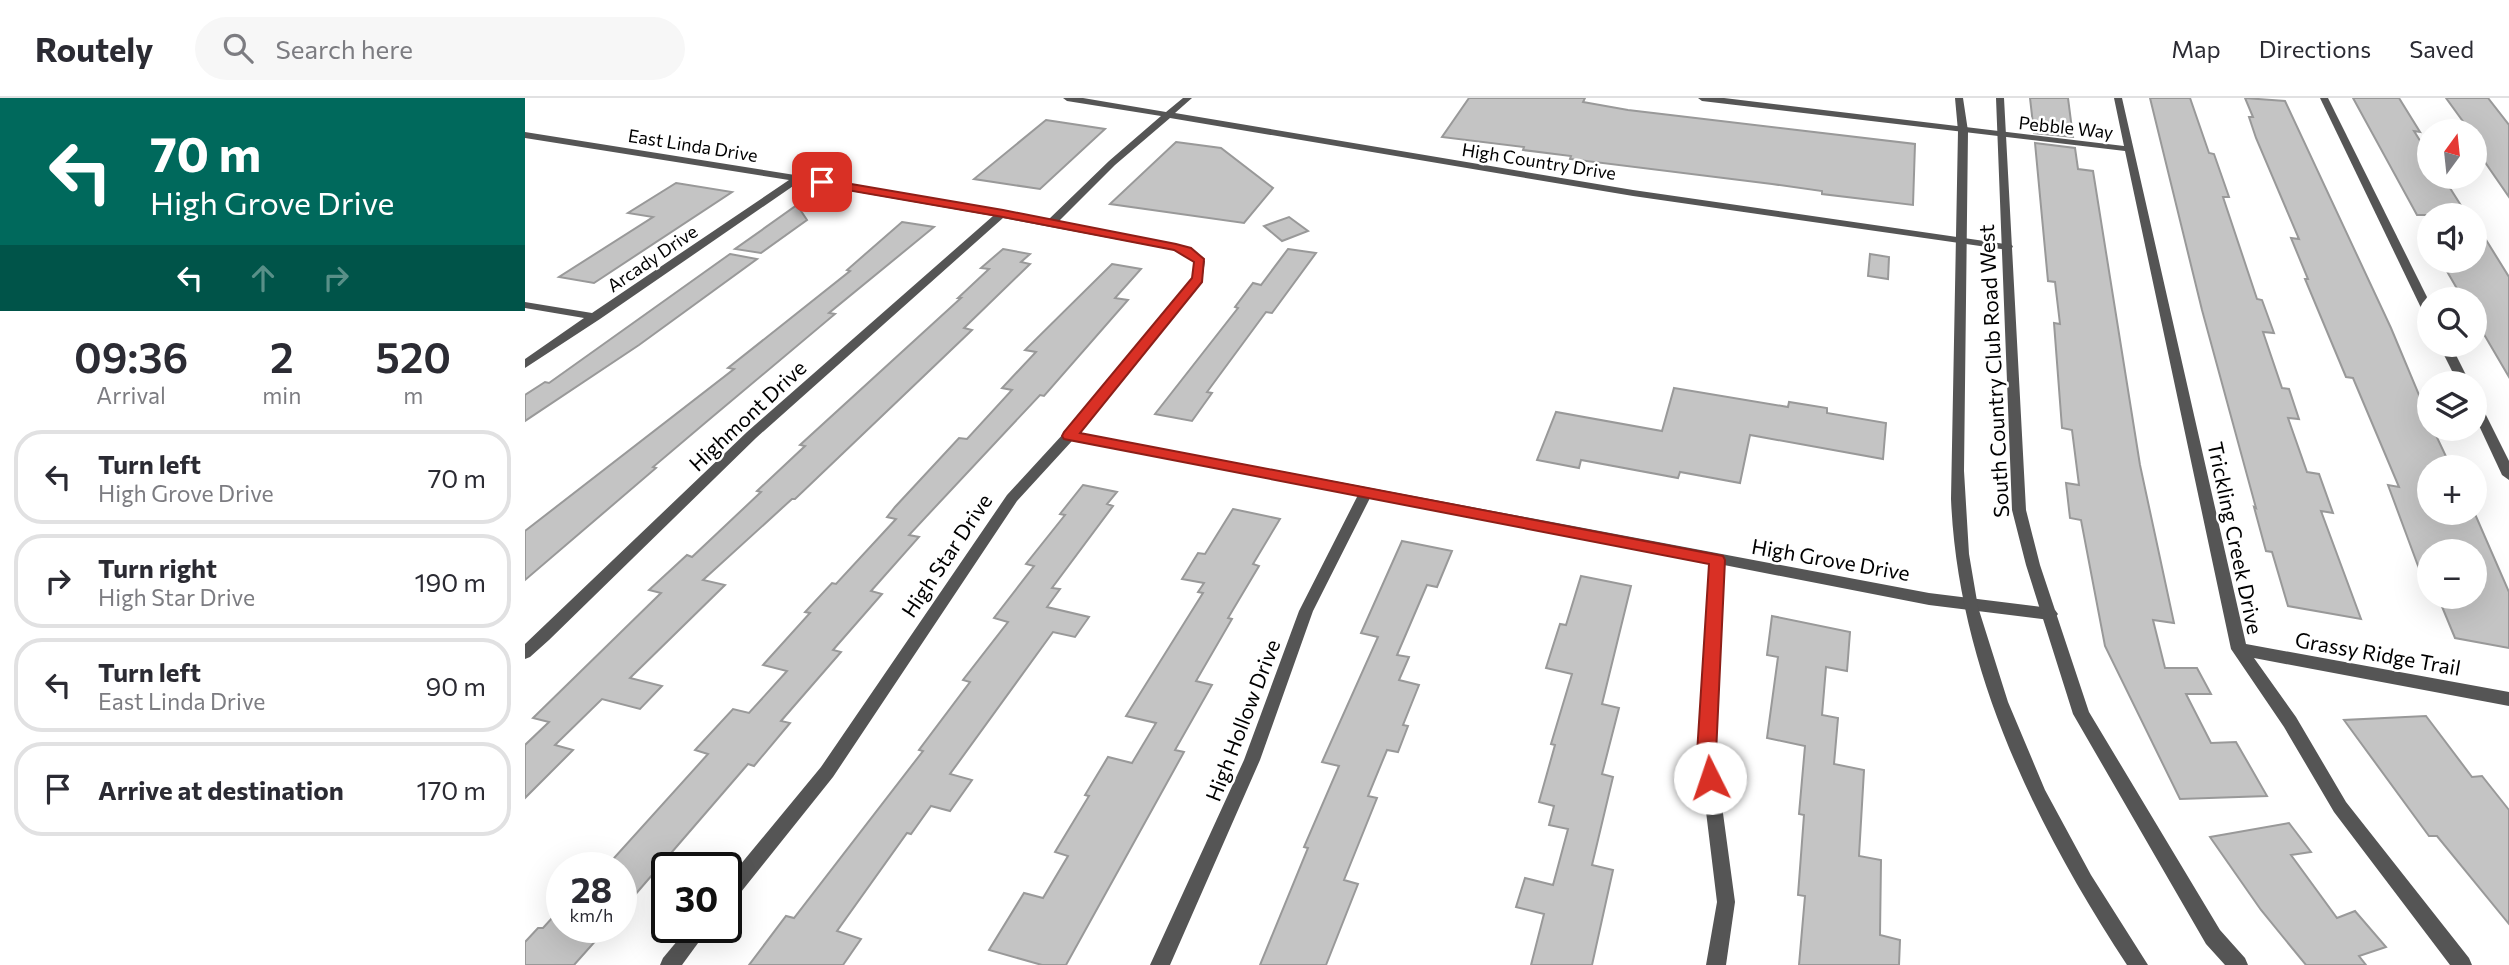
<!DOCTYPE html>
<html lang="en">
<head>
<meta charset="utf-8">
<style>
	body { margin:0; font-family:Commissioner,sans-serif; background:#f7f7f7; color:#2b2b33; height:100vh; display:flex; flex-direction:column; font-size:26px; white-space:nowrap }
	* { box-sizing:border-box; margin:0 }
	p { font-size:23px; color:#7c7c81 }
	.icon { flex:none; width:38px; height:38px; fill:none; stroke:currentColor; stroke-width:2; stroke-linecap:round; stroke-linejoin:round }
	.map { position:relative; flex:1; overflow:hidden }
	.side { display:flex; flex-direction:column; background:#fff; width:525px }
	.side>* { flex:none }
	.top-card { background:#00695c; color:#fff; overflow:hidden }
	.needle { width:46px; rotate:15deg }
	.fabs { position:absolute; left:1892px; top:21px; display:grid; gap:14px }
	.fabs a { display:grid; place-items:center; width:70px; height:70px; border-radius:50%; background:#fff; box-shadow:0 7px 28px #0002; font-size:35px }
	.speed { position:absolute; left:21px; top:754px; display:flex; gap:14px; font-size:35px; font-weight:700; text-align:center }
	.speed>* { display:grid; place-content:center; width:91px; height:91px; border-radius:50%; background:#fff; box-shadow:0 7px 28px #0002; line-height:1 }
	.speed small { font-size:18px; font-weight:400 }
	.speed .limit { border:4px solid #111; border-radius:10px; background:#fff; color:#111 }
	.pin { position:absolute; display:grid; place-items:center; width:60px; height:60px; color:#fff; margin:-30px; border-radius:14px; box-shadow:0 4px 10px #0006 }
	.me { position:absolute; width:77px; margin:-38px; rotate:356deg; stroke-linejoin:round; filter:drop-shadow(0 0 5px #0008) }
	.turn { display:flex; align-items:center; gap:24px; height:147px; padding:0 35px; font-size:32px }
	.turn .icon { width:91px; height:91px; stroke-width:2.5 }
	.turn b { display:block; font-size:49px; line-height:60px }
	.lanes { display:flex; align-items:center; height:66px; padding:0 35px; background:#0003; justify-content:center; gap:35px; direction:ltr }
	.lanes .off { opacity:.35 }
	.eta { display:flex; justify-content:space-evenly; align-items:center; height:119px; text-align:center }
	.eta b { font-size:42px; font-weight:600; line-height:49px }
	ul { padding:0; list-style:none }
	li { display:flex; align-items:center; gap:21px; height:94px; margin:0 14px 10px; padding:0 21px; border:4px solid #e1e1e2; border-radius:28px }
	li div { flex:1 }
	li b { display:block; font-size:26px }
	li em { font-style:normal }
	header { display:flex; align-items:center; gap:42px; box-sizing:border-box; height:98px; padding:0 35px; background:#fff; border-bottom:2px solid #e1e1e2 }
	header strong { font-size:33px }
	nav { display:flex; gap:38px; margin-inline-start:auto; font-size:24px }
	.search { width:490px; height:63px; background:#f7f7f7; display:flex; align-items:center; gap:18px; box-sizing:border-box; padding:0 24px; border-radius:38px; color:#7c7c81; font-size:26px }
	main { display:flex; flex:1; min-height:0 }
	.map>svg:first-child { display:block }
</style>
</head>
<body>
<header>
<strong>Routely</strong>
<div class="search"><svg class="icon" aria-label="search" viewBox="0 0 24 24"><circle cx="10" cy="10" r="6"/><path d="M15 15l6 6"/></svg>Search here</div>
<nav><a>Map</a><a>Directions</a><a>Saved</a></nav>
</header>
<main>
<section class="side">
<div class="top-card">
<div class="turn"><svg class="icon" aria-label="left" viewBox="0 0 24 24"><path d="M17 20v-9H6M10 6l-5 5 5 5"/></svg><div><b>70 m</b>High Grove Drive</div></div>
<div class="lanes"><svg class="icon" aria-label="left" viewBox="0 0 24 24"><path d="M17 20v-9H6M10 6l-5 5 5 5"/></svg><svg class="icon off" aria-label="ahead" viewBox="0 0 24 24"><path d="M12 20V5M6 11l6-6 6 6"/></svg><svg class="icon off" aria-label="right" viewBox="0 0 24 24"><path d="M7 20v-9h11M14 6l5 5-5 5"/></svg></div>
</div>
<div class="eta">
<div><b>09:36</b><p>Arrival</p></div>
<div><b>2</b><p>min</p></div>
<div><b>520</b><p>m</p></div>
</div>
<ul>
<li><svg class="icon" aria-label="left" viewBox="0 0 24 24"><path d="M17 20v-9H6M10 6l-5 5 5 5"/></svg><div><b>Turn left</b><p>High Grove Drive</p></div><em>70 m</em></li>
<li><svg class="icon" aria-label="right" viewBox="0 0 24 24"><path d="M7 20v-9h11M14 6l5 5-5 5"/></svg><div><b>Turn right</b><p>High Star Drive</p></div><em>190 m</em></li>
<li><svg class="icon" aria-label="left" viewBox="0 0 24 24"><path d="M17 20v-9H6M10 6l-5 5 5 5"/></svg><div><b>Turn left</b><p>East Linda Drive</p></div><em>90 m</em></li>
<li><svg class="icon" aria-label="arrive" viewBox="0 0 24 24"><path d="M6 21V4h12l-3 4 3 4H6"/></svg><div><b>Arrive at destination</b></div><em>170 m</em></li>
</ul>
</section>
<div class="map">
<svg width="1984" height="867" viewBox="0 0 1984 867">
	<rect width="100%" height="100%" fill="#fff"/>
	<g fill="#c4c4c4" stroke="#999" stroke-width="2">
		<polygon points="944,0 1060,0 1058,4 1103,12 1390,46 1388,107 1297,96 1297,93 1247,86 1045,61 1046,58 998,52 999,49 917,39"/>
		<polygon points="1505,0 1543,0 1548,39 1509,35"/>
		<polygon points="1625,0 1665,0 1684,55 1689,56 1704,99 1698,99 1732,201 1737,202 1749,235 1738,234 1757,290 1764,291 1774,321 1763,320 1782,374 1794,376 1808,415 1796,413 1836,521 1763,508 1747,454 1741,453 1729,409 1731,410 1677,212"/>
		<polygon points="1720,0 1760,3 1866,230 1897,304 1904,331 1908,331 1926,369 1904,369 1904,415 1950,416 1984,494 1984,550 1930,540 1913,499 1950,499 1950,453 1904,453 1902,492 1863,387 1874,389 1828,280 1821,279 1780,181 1783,181 1766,140 1774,141 1731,40 1724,19 1728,19"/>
		<polygon points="1828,0 1874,0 1895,34 1889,33 1904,57 1904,79 1918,79 1942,117 1892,117"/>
		<polygon points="1921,0 1963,0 1984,27 1984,99 1953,54 1960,55 1950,40 1950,33 1945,33"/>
		<polygon points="521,22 580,31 515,91 449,81"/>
		<polygon points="651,44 696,50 748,90 719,125 585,106"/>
		<polygon points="1510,45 1550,50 1553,71 1568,73 1615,367 1649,525 1628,522 1640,570 1672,570 1686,596 1661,596 1686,645 1711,644 1742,698 1655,701 1580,548 1556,422 1545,420 1541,385 1554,387 1547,332 1537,330 1529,225 1535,226 1530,184 1523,183"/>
		<polygon points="151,85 207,94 69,185 34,179 128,119 103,115"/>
		<polygon points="272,107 282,122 236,155 210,151"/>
		<polygon points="764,119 783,133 757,143 739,128"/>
		<polygon points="377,124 409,129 304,215 310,216 180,325 128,369 131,370 0,482 0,433 209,271 203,270 325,173 322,172"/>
		<polygon points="1950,124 1984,179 1984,279 1950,221 1950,201 1938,201 1916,163 1950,163"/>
		<polygon points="478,151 505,156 496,164 505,166 439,230 447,232 402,275 270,401 267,401 178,482 200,487 105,580 137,588 115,611 77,601 30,647 48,652 0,700 0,647 24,624 8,620 136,495 124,492 162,457 167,459 236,394 232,393 280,348 275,347 436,200 433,200 464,171 456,170"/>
		<polygon points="763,151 791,155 747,215 741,214 682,294 687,295 667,323 630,316 713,210 710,209 728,185 736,187"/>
		<polygon points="205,156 232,161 114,247 0,323 0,297 20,284 24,285"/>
		<polygon points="1345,156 1364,159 1363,181 1343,178"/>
		<polygon points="587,166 616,171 590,200 603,202 519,298 515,297 384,437 394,439 346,493 357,496 308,552 316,554 256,623 265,625 229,668 223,666 96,813 96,770 80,770 183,656 170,652 208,611 224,615 262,573 238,567 285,515 280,514 307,485 311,486 371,421 362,419 370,409 434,340 442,341 487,292 477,290 511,254 500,252"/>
		<polygon points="1149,290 1263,309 1264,304 1302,310 1302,315 1361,325 1358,361 1225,337 1215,385 1155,374 1153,380 1056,362 1054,370 1012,362 1031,314 1137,333"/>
		<polygon points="558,387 592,394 582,406 588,408 527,490 535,491 522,509 564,519 550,539 528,534 425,676 447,682 425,713 406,708 386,736 382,735 312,833 336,841 318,867 224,867 261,818 269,820 398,653 394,652 445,584 438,582 483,524 469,520 509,468 501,466 540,417 535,416"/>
		<polygon points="708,411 755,421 728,466 734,468 703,520 707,521 671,583 687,587 650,652 659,654 541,867 517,867 464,852 499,795 518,800 543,758 530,754 564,698 560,697 583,659 607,665 631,625 601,618 678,495 673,494 679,485 657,481 673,455 680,456"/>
		<polygon points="877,443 927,453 912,489 902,487 872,557 884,559 874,582 894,587 878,627 883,628 873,654 862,652 843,698 852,700 819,782 833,786 801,867 735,867 783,750 779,749 814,668 797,664 853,539 836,535"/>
		<polygon points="1056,478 1106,488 1077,606 1094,610 1077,676 1088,679 1067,767 1088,772 1067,867 1006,867 1019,816 991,809 1000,780 1028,787 1043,731 1024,727 1029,708 1014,704 1030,647 1026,646 1047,576 1021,570 1035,526 1041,527"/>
		<polygon points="1247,518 1325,534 1322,573 1301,569 1297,617 1313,620 1309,666 1339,672 1334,758 1356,762 1355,837 1375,842 1374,867 1274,867 1280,798 1273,797 1279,717 1274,716 1280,648 1242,640 1253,559 1242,557"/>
		<polygon points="1901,618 1947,679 1957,678 1984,712 1984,826 1912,738 1904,738 1819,622"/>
		<polygon points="1764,725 1786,754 1766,757 1812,820 1830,813 1861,849 1834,858 1841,867 1781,867 1736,812 1685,739"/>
		<polygon points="37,809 37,830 82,830 49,867 0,867 0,844 13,830 18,830"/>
	</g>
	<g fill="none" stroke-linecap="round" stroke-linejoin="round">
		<g fill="#555" fill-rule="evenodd">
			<polygon points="538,0 558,0 641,14 658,0 667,0 650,15 1108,92 1487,147 1488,149 1483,152 1108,98 645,20 590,67 533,124 655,147 665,151 680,163 677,183 553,335 1404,495 1525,510 1530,512 1533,516 1530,520 1525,522 1404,507 1199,467 1190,656 1210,804 1201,867 1181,867 1192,804 1174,656 1185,465 845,400 788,513 735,662 645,867 625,867 719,662 774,513 833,397 547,343 492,403 308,679 208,804 201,807 201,784 296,669 482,397 539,335 668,181 670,164 648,152 478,120 231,340 24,542 5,559 0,561 0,546 222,334 468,118 274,84 75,221 0,270 0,261 59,220 0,210 0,204 67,215 264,82 0,40 0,34 345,89 523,122 584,63 636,18 542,3"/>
			<polygon points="1173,0 1199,0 1599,48 1589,0 1597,0 1721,546 1984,594 1984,608 1729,560 1771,619 1821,704 1944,860 1947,867 1925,867 1809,714 1759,629 1706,551 1600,53 1177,3"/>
			<polygon points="1795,0 1803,0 1904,203 1904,217 1898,214"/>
			<polygon points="1914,247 1926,247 1945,285 1933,285"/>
			<polygon points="1950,303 1956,307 1984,363 1984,382 1977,377 1950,319"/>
			<polygon points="163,830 184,830 157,867 135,867 138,860"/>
		</g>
		<g fill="#555" fill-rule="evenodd">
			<path d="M1430,0H1438L1443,33L1439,373L1444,456L1453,509L1483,604L1520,692L1566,777L1623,867H1602C1510,727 1433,570 1426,401L1433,33Z"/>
			<polygon points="1471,0 1479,0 1501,412 1515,467 1564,614 1695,832 1720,860 1723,867 1700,867 1681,846 1548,616 1501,467 1487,412"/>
		</g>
	</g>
	<polygon fill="#d93025" stroke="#8d1f18" stroke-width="2" points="297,81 478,112 651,146 666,150 679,161 677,184 555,335 1198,458 1200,462 1191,656 1195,680 1192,686 1185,689 1178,686 1172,656 1184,466 539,341 537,338 539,334 667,180 669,164 649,152 478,119 293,87 293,82"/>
	<g text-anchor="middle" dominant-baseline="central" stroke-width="5" stroke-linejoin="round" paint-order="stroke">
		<g font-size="18" fill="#000" stroke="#fff">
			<text transform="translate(1541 29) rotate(6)">Pebble Way</text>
			<text transform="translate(168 47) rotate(9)">East Linda Drive</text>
			<text transform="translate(1014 63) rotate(9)">High Country Drive</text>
			<text transform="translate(127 160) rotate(-34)">Arcady Drive</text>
		</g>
		<g font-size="21" fill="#000" stroke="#fff">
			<text transform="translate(1468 273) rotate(-93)">South Country Club Road West</text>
			<text transform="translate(222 317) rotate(-43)">Highmont Drive</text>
			<text transform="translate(1711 440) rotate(78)">Trickling Creek Drive</text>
			<text transform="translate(421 457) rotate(-56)">High Star Drive</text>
			<text transform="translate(1306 461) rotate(10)">High Grove Drive</text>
			<text transform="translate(1853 555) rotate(10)">Grassy Ridge Trail</text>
			<text transform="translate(717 622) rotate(-69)">High Hollow Drive</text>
		</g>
	</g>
</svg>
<div class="fabs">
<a><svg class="needle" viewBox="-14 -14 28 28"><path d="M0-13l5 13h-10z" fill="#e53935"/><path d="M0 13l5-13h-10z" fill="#7c7c81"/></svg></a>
<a><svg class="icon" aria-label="sound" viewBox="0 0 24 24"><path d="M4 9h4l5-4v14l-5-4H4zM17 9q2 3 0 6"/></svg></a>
<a><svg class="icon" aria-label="search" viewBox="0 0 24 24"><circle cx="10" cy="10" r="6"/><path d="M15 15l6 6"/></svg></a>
<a><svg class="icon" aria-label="layers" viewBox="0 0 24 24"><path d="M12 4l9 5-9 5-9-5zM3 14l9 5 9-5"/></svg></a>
<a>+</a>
<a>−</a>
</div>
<div class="speed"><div>28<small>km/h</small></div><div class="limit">30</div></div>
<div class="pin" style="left:297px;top:84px;background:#d93025"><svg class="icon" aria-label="arrive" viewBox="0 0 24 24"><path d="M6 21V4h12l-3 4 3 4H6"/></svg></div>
<svg class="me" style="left:1185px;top:680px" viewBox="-20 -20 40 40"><circle r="19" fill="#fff"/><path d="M0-13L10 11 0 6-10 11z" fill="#d93025"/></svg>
</div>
</main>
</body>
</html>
